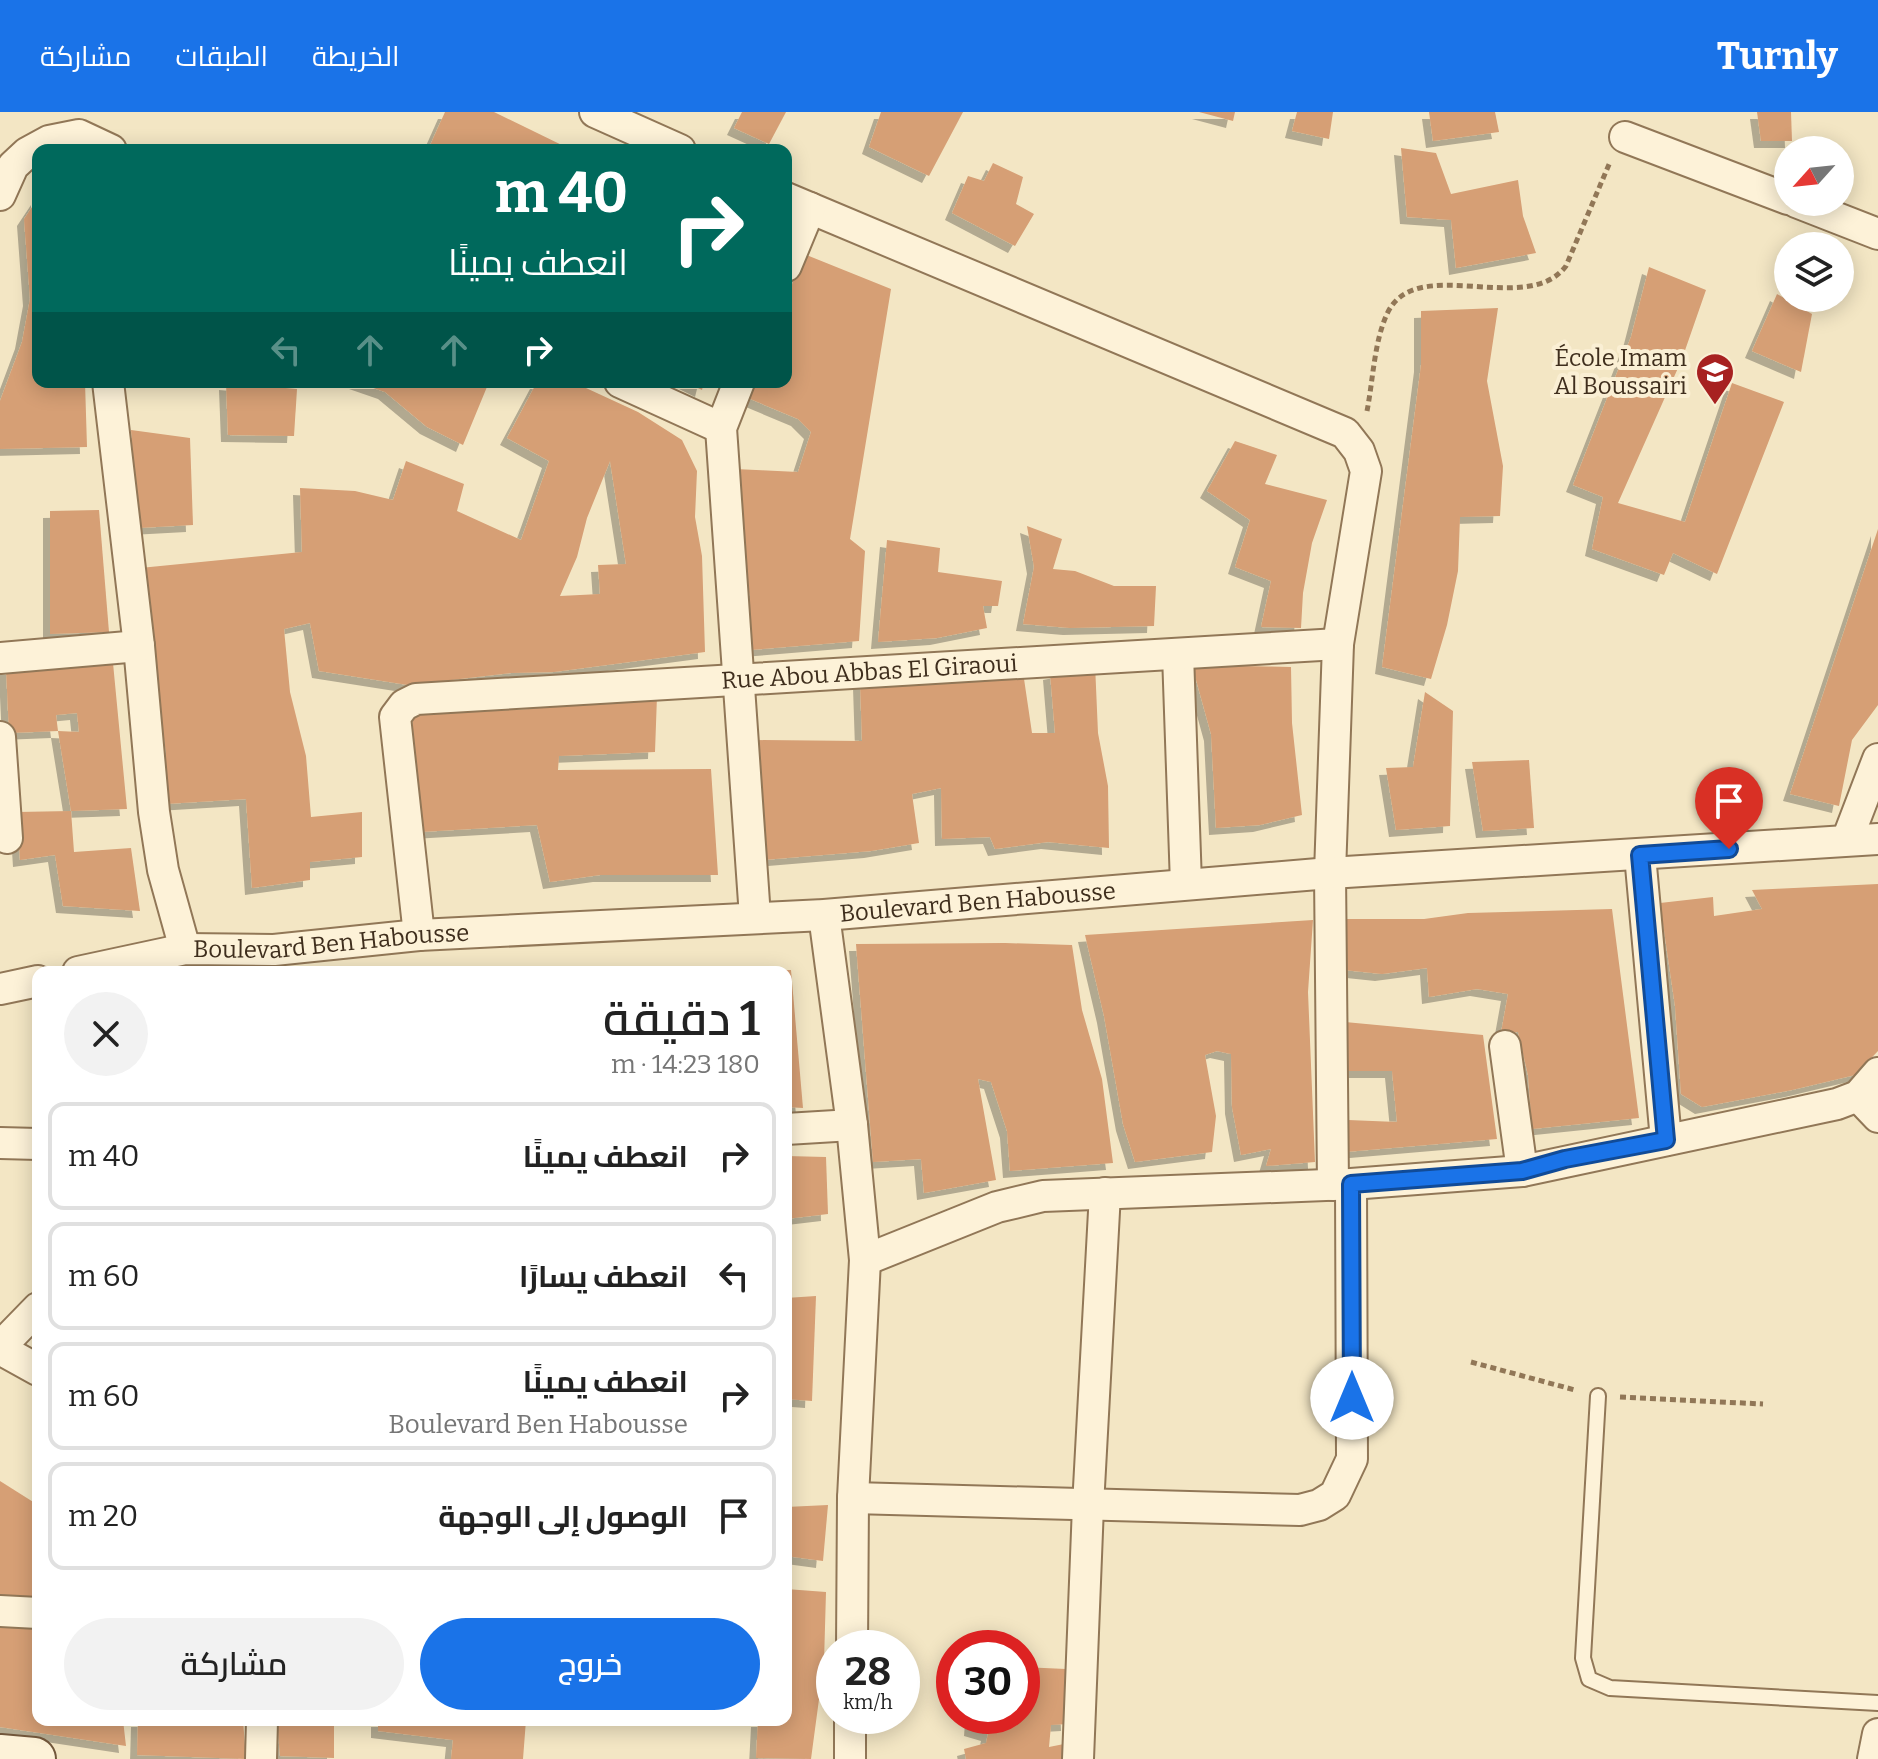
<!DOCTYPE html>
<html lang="ar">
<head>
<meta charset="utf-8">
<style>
	body { margin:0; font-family:Bitter,Cairo,serif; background:#f2f2f2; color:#222; direction:rtl; height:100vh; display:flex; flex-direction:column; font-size:30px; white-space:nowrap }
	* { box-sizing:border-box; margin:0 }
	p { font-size:26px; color:#767676 }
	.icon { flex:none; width:44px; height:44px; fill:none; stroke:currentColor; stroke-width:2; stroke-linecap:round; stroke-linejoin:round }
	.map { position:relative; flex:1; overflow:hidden; direction:ltr }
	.sheet { position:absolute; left:32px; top:854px; width:760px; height:760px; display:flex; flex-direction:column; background:#fff; border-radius:16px; box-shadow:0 4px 20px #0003; direction:rtl }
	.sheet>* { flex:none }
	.banner { position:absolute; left:32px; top:32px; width:760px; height:244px; border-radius:16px; box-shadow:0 4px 20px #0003; direction:rtl; background:#00695c; color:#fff; overflow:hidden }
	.needle { width:52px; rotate:243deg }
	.fabs { position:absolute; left:1774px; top:24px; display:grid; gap:16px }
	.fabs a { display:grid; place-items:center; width:80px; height:80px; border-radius:50%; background:#fff; box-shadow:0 4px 20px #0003; font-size:40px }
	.speed { position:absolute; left:816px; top:1518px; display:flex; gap:16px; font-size:40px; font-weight:700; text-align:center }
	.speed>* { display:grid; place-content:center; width:104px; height:104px; border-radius:50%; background:#fff; box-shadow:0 4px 20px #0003; line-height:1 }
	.speed small { font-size:20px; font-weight:400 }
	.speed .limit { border:12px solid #d22; background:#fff; color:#111 }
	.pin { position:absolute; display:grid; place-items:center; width:68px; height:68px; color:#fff; margin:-82px -34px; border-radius:50% 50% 50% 0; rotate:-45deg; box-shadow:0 0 8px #0007 }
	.pin .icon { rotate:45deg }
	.me { position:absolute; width:88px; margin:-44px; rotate:0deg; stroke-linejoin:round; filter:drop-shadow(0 0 6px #0008) }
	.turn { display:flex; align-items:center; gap:28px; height:168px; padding:0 32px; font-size:36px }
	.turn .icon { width:104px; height:104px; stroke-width:2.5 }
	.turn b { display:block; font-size:56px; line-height:68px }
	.lanes { display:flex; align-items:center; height:76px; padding:0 32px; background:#0003; justify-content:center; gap:40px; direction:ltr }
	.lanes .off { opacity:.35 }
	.round { display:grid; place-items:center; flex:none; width:84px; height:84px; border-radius:42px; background:#f2f2f2 }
	.head { display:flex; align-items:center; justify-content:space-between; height:136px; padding:0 32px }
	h1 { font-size:48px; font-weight:600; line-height:60px }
	.cta { display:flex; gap:16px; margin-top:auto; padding:16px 32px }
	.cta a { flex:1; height:92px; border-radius:48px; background:#1a73e8; color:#fff; font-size:32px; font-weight:600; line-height:92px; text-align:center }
	.cta a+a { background:#f2f2f2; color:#222 }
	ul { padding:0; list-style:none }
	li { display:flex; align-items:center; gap:24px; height:108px; margin:0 16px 12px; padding:0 16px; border:4px solid #e0e0e0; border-radius:16px }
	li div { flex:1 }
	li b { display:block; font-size:30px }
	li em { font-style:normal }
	header { display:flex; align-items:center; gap:48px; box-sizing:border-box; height:112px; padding:0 40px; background:#1a73e8; color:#fff }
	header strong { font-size:38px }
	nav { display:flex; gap:44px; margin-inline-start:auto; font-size:28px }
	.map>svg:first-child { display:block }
</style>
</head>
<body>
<header>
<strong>Turnly</strong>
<nav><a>الخريطة</a><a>الطبقات</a><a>مشاركة</a></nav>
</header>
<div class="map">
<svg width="1878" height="1647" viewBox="0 0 1878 1647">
	<defs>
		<filter id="shadow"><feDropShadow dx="-7" dy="7" stdDeviation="0" flood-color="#0004"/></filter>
	</defs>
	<rect width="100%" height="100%" fill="#f3e6c4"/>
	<g fill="#d69f75" fill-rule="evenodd" filter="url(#shadow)">
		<polygon points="445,0 494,0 572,38 428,38"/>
		<polygon points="742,0 786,0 769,32 734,16"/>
		<polygon points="881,0 963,0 929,64 869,35"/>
		<polygon points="1199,0 1235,0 1233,9"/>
		<polygon points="1297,0 1333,0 1329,27 1292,19"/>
		<polygon points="1429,0 1495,0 1499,20 1433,29"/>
		<polygon points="1757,0 1791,0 1792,29 1761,29"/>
		<polygon points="1401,36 1436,41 1451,82 1518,68 1523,104 1536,141 1456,156 1451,108 1407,105"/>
		<polygon points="993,51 1023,65 1016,92 1034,102 1015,134 952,101 968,64 984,69"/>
		<polygon points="38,86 38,270 85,270 87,335 0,337 0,289 22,230 30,187 24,107"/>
		<polygon points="804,142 891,177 850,427 865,439 859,529 750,538 750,484 736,428 735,357 798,360 811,320 798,307 748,286 754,270 786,270 786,188"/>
		<polygon points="1649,155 1706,178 1682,247 1618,391 1685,410 1732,271 1784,290 1717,462 1673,441 1664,463 1592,437 1603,385 1573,373 1631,225"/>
		<polygon points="1777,182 1812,202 1801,260 1752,239"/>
		<polygon points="1498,196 1487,269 1503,354 1500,404 1460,405 1458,459 1447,513 1431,567 1382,555 1421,253 1421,199"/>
		<polygon points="356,270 489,270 463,333 427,315 385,280"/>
		<path d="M537,270H573L638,300L682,328L697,359L695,405L702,444L705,540L554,560L511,561L408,573L319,559L310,511L284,517L290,580L306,644L311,705L362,700V745L310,750V768L252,776L246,687L165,692L166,641L140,456L302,440L300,376L355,379L393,388L406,349L464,372L457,399L521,428L549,349L507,326ZM610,349L626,452L598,453L600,482L560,484L577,445L587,406Z"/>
		<polygon points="686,270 704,270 702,278"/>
		<polygon points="226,271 297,277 294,324 228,323"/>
		<polygon points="131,318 190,326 193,413 138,416"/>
		<polygon points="1235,329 1277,343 1265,372 1327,388 1312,431 1303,481 1301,516 1261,515 1271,469 1235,455 1250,408 1207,379"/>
		<polygon points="99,398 109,520 50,522 50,399"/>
		<polygon points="1027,414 1062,427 1053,457 1075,459 1114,474 1156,474 1154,514 1070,516 1023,512 1034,455"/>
		<polygon points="1878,417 1878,593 1852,628 1839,694 1790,682"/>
		<polygon points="887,428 940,436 938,460 1002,469 998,494 983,494 987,516 937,526 878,530"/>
		<polygon points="113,551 127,697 71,699 58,619 79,620 77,601 56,603 58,619 9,621 6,556"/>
		<polygon points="1095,552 1098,621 1108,674 1109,736 1048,730 995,737 990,725 942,727 941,676 912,682 919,731 871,739 763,748 754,628 862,629 860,569 919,572 978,569 1023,560 1032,621 1055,621 1050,561"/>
		<polygon points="1192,553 1291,555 1292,611 1302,703 1260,713 1216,716 1211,622"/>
		<polygon points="1425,580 1453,599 1450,714 1396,718 1386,656 1413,655"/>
		<polygon points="657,584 655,640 559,644 558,658 711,657 718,763 600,763 550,770 537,713 420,720 412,603 529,597 593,586"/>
		<polygon points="1529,648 1534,716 1483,719 1472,650"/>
		<polygon points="71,699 74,740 131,736 140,799 63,794 55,743 20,748 17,700"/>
		<polygon points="1878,772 1878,939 1855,963 1792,978 1702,995 1681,982 1675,894 1660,791 1713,785 1714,804 1762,797 1752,778"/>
		<polygon points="1612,797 1639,1006 1532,1017 1528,963 1518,920 1501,921 1508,882 1477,877 1429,885 1427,856 1382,862 1344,858 1340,807 1424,807 1468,801"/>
		<polygon points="1313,808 1308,880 1315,1050 1266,1054 1271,1037 1241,1043 1232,995 1231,942 1217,939 1205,943 1216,1004 1212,1040 1135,1050 1123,1012 1104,904 1085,823"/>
		<polygon points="1005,831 1072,833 1082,898 1102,967 1113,1051 1010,1059 1007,1019 991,970 978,967 996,1068 924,1081 921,1047 873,1050 856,832"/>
		<polygon points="786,858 791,858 803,996 786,995"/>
		<polygon points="1345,910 1483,923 1497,1027 1345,1040 1348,1008 1397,1010 1392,959 1347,959"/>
		<polygon points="786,1044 826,1045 828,1102 786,1107"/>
		<polygon points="816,1184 812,1289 786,1287 786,1186"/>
		<polygon points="0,1369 38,1393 38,1484 0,1486"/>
		<polygon points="828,1393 823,1449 786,1444 786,1395"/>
		<polygon points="786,1477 826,1480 824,1550 811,1647 756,1646 758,1608 786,1608"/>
		<polygon points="0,1510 38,1514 38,1608 123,1608 126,1634 0,1615"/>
		<polygon points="1022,1555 1066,1557 1068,1612 1051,1613 1049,1635 1069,1631 1070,1647 966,1647 964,1637 986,1631 988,1622 971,1617 972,1604 1022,1604"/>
		<polygon points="138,1608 243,1608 246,1647 137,1643"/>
		<polygon points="277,1608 334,1608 334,1646 280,1644"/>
		<polygon points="378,1608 526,1608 523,1647 451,1647 453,1628 378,1619"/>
	</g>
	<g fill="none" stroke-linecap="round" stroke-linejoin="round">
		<g stroke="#917757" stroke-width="18">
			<polyline id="lane" points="1598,1284 1583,1546 1589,1567 1610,1576 1878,1591"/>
		</g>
		<g stroke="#917757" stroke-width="34">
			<g id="street">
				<polyline points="595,0 680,38"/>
				<polyline points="1625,25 1788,87"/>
				<polyline points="0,83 13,54 27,41 49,29 79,23 111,38"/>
				<polyline points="786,86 1345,321 1359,339 1366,359 1338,532 1330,761 1333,1073"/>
				<polyline points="1796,90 1878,122"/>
				<polyline points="786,154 810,96"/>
				<polyline points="108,270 139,534 154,700 163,758 185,837"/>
				<polyline points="620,270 721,316"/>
				<polyline points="739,270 721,316 755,805"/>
				<polyline points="1178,542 1186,772"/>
				<polyline points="0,546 139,534"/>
				<polyline points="0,625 7,726"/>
				<polyline points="1847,728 1878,647"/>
				<polyline points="1640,743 1666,1028"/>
				<polyline points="824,803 852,1013 865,1148 853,1386 852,1536"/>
				<path id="s1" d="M419,823L395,605L404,593L416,587L1338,532"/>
				<path id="s2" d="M78,860L185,837L274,838L419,823L824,803L1330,761L1878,727"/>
				<polyline points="0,877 38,869"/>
				<polyline points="1505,934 1522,1059"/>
				<polyline points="1858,984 1878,1005"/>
				<polyline points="786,1017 852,1013"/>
				<polyline points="0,1031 38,1032"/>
				<polyline points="865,1148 997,1095 1043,1084 1351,1072 1522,1059 1837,992 1858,984 1878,961"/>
				<polyline points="0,1235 38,1196"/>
				<polyline points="0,1237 38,1258"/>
				<polyline points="853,1386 1300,1398 1319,1393 1335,1383 1352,1347 1351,1072"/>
				<polyline points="0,1499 38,1501"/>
				<polyline points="261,1647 262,1608"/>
				<polyline points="850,1647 850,1604"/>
				<polyline points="1078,1647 1088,1394 1105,1081"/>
				<polyline points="1873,1647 1878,1622"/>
			</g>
		</g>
		<g stroke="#72573b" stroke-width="46">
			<polyline id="secondary" points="0,1644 34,1647"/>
		</g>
		<g stroke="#917757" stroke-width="5" stroke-dasharray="6 4" stroke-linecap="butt">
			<path d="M1367,299C1373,269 1374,230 1387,202C1415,140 1527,206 1566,154L1610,50"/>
			<polyline points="1471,1250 1575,1278"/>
			<polyline points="1620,1285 1763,1292"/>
		</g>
		<use href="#lane" stroke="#fdf2d8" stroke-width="14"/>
		<use href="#street" stroke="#fdf2d8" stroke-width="30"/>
		<use href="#secondary" stroke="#fdf2d8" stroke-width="42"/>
	</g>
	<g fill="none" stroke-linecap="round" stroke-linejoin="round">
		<g stroke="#114b97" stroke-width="20">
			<polyline id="route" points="1352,1286 1351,1072 1522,1059 1565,1047 1666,1028 1640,743 1729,737"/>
		</g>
		<use href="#route" stroke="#1a73e8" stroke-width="14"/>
	</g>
	<defs>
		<g id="school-pin" transform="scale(2)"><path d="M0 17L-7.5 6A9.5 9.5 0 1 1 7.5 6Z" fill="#a72120" stroke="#faefd4"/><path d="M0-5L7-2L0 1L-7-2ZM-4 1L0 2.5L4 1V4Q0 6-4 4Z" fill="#fff"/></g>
	</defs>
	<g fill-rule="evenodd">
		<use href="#school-pin" x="1715" y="260"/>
	</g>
	<g text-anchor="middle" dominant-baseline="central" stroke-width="8" stroke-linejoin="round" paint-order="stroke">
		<g font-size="24" fill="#3f2e1d" stroke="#faefd4" text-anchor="end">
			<text x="1687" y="246">École Imam<tspan x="1687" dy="28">Al Boussairi</tspan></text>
		</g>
		<g font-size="24" fill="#3f2e1d" stroke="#faefd4">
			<text stroke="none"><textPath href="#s1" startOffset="702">Rue Abou Abbas El Giraoui</textPath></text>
			<text stroke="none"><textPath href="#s2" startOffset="904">Boulevard Ben Habousse</textPath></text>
			<text stroke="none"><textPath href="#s2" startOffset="256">Boulevard Ben Habousse</textPath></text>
		</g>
	</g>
</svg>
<div class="fabs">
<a><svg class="needle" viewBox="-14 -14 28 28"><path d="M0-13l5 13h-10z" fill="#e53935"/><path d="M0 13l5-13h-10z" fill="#767676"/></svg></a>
<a><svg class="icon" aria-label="layers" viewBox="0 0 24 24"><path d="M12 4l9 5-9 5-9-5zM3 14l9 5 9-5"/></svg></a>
</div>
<div class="speed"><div>28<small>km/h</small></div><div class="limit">30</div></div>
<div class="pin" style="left:1729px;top:737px;background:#d93025"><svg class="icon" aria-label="arrive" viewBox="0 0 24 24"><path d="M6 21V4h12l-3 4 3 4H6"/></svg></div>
<svg class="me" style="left:1352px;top:1286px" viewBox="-20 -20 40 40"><circle r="19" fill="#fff"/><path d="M0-13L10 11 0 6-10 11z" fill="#1a73e8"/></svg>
<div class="banner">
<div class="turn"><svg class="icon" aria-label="right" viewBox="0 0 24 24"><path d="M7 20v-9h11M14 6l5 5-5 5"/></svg><div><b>40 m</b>انعطف يمينًا</div></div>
<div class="lanes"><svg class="icon off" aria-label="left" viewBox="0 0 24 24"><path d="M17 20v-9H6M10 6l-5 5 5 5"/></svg><svg class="icon off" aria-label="ahead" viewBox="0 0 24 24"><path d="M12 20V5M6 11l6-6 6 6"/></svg><svg class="icon off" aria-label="ahead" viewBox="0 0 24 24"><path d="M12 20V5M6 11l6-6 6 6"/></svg><svg class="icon" aria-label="right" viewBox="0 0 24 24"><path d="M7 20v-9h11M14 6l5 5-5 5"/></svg></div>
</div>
<section class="sheet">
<div class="head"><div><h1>1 دقيقة</h1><p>180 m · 14:23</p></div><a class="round"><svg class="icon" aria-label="close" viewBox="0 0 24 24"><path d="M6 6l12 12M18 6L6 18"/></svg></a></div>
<ul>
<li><svg class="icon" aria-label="right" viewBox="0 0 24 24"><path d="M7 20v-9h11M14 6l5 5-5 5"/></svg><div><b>انعطف يمينًا</b></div><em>40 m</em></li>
<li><svg class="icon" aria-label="left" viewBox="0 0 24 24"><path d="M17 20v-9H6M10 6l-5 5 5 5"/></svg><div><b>انعطف يسارًا</b></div><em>60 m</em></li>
<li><svg class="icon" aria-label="right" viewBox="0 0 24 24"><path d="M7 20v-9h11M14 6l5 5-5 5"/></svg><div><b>انعطف يمينًا</b><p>Boulevard Ben Habousse</p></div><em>60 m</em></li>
<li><svg class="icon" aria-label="arrive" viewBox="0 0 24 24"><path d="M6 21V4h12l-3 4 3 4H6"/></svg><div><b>الوصول إلى الوجهة</b></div><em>20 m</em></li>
</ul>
<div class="cta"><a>خروج</a><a>مشاركة</a></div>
</section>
</div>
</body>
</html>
